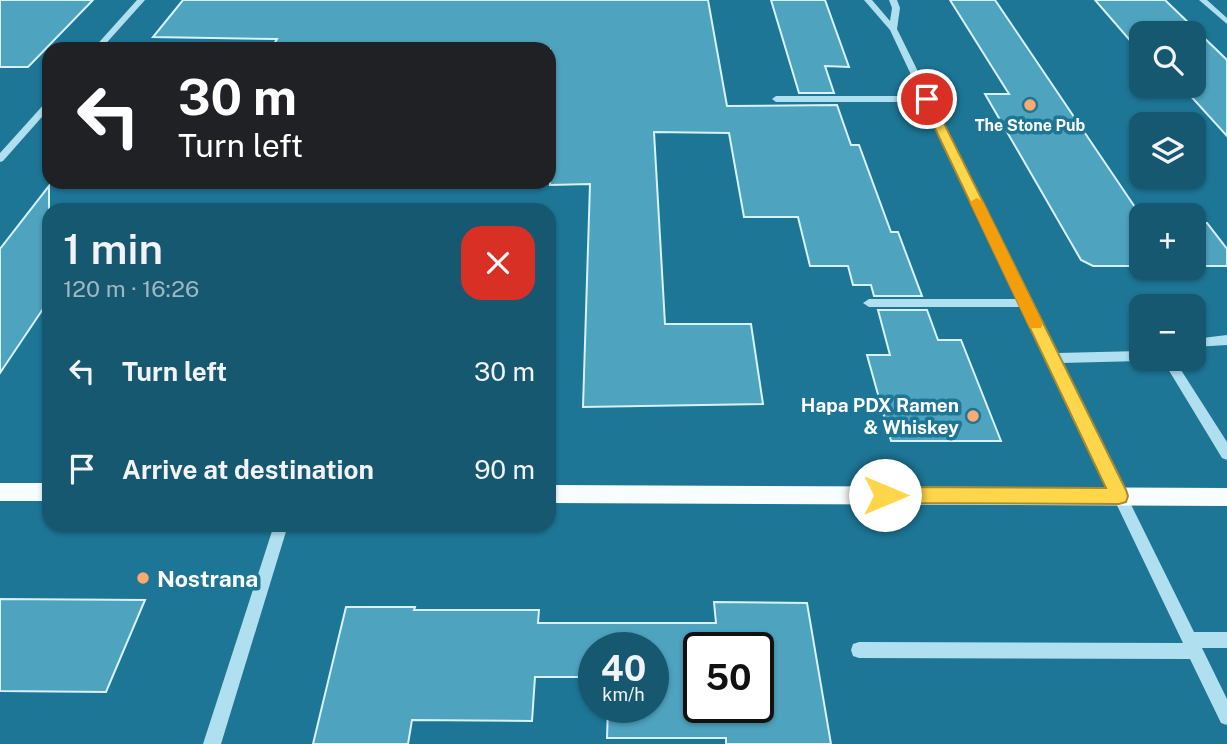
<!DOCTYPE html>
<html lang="en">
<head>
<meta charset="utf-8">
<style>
	body { margin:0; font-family:"Public Sans",sans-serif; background:#1f5e75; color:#f1f3f6; height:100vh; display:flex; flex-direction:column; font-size:26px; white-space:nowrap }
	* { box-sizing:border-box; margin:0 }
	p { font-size:23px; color:#9eb8c3 }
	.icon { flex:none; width:38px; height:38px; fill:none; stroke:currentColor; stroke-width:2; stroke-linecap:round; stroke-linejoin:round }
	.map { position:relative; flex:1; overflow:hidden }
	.details { position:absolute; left:42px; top:203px; width:514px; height:329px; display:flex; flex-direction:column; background:#165870; border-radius:21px; box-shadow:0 2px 5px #0004 }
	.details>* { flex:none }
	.guide { position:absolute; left:42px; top:42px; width:514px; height:147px; border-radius:21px; box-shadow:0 2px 5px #0004; background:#202124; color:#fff; overflow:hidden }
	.buttons { position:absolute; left:1129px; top:21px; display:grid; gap:14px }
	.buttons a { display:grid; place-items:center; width:77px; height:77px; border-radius:14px; background:#165870; box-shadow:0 2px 5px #0004; font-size:35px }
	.speed { position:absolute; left:578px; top:632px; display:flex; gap:14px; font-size:35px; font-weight:700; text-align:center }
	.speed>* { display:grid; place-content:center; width:91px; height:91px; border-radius:50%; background:#165870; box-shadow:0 2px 5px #0004; line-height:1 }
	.speed small { font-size:18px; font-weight:400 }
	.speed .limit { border:4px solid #111; border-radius:10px; background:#fff; color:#111 }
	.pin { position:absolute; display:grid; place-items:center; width:60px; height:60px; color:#fff; margin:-30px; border:4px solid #fff; border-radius:50%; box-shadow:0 2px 7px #0007 }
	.me { position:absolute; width:77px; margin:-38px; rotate:90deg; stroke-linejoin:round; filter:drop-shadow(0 0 5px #0008) }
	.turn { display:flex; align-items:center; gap:24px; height:147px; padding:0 21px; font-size:32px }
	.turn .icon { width:91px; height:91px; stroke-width:2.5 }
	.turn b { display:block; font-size:49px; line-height:60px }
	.round { display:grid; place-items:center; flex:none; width:74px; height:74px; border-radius:21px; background:#1f5e75 }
	.headline { display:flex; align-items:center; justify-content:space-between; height:119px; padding:0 21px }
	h1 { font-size:42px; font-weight:600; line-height:52px }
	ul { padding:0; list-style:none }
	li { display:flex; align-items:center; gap:21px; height:98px; padding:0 21px }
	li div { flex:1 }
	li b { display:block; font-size:26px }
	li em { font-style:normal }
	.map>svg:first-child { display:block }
</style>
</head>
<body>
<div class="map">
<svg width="1227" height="744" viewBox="0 0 1227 744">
	<rect width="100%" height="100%" fill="#1d7696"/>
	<g fill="#4ea3bf" stroke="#d7f2fb" stroke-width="2" fill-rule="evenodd">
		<polygon points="0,0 93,0 28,67 0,67"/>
		<polygon points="183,0 708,0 727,106 837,105 851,145 859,145 891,232 898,232 922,296 874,296 871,285 853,285 848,266 810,266 798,217 744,217 729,133 654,132 665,324 751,324 763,404 583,407 590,184 550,185 550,49 271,49 277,39 153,37"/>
		<polygon points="771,0 825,0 849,67 825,66 834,93 799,93"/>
		<polygon points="950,0 995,0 1141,216 1141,266 1093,266 1081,260 985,94 1009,94"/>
		<polygon points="1095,0 1165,0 1227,60 1227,136 1188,93 1175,93 1169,86 1194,86 1194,33 1141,33 1141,53"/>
		<polygon points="49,186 49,300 0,373 0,249"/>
		<polygon points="1194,223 1207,223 1227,249 1227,266 1194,266"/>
		<polygon points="878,310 927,310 938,340 961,340 1001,441 891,441 867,355 890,355"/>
		<polygon points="0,599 145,600 106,692 0,691"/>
		<path d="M714,602L807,603L831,744H726V738H607L608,707H653V648H593V677H535L532,721L412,720L408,744H313L346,607H415L414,610H539L538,623H716ZM698,648H758V707H698Z"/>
	</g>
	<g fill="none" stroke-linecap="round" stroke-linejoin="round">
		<g fill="#b0e0ef" fill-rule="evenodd">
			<polygon points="137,0 145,0 101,49 93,49"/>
			<polygon points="864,0 872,0 890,21 892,8 889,0 897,0 900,8 897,29 1057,353 1141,351 1141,359 1146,359 1141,361 1061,363 1194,632 1227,632 1227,648 1202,648 1227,699 1227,725 1221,723 1190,659 859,658 853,656 851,650 853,644 859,642 1183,643 1022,307 869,307 863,303 869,299 1018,299 924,102 776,102 772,99 776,96 921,96 890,30"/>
			<polygon points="1199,0 1207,0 1227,18 1227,24"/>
			<polygon points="49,101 49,109 3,161 0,162 0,153 46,102"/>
			<polygon points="1227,335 1227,345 1194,347 1194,339"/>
			<polygon points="1162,359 1174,359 1227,442 1227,460 1222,458"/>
			<polygon points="274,525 288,525 221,744 203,744"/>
		</g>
		<g fill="#f8fdff" fill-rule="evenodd">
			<rect x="0" y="483" width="49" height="18"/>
			<polygon points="550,485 1227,488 1227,506 550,503"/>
		</g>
	</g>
	<polygon fill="#ffd54a" stroke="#a68a30" stroke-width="2" points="923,97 932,99 1126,490 1128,496 1126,502 1119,504 885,503 878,501 876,495 878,489 885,487 1106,488 921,99"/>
	<polygon fill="#f59e0b" points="977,198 983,202 1043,324 1041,328 1030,328 1028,324 970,202"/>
	<g fill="#fea96f" stroke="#1d7696" stroke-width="2.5">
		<circle cx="1030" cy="105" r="7"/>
		<circle cx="973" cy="416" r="7"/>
		<circle cx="143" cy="578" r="7"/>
	</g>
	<g text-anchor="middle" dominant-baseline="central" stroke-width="7" stroke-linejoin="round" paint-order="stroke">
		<g font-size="16" font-weight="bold" fill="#fff" stroke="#1d7696">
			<text x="1030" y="125">The Stone Pub</text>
		</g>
		<g font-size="19" font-weight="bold" fill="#fff" stroke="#1d7696" text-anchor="end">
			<text x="959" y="405">Hapa PDX Ramen<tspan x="959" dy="22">&amp; Whiskey</tspan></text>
		</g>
		<g font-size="23" font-weight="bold" fill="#fff" stroke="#1d7696" text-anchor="start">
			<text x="157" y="578">Nostrana</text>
		</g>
	</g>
</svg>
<div class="buttons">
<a><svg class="icon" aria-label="search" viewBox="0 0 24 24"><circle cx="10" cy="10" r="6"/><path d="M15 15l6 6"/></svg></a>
<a><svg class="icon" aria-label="layers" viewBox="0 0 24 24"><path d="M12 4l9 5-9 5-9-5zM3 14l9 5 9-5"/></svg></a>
<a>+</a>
<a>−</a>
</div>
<div class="speed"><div>40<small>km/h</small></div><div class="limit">50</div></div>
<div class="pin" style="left:927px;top:99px;background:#d93025"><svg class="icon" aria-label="arrive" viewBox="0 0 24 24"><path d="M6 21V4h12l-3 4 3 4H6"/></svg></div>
<svg class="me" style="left:885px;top:495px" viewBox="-20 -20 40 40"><circle r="19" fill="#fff"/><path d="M0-13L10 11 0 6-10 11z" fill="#ffd54a"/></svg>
<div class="guide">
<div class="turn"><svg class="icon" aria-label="left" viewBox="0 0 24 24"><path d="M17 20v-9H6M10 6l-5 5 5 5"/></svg><div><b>30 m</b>Turn left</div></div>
</div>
<section class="details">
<div class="headline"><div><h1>1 min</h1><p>120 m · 16:26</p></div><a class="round" style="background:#d93025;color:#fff"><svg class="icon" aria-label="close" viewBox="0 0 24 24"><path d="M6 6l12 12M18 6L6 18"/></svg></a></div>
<ul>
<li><svg class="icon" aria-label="left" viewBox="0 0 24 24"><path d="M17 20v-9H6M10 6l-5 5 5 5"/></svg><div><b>Turn left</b></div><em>30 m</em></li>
<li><svg class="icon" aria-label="arrive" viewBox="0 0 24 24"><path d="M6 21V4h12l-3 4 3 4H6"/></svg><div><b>Arrive at destination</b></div><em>90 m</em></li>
</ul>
</section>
</div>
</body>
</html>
